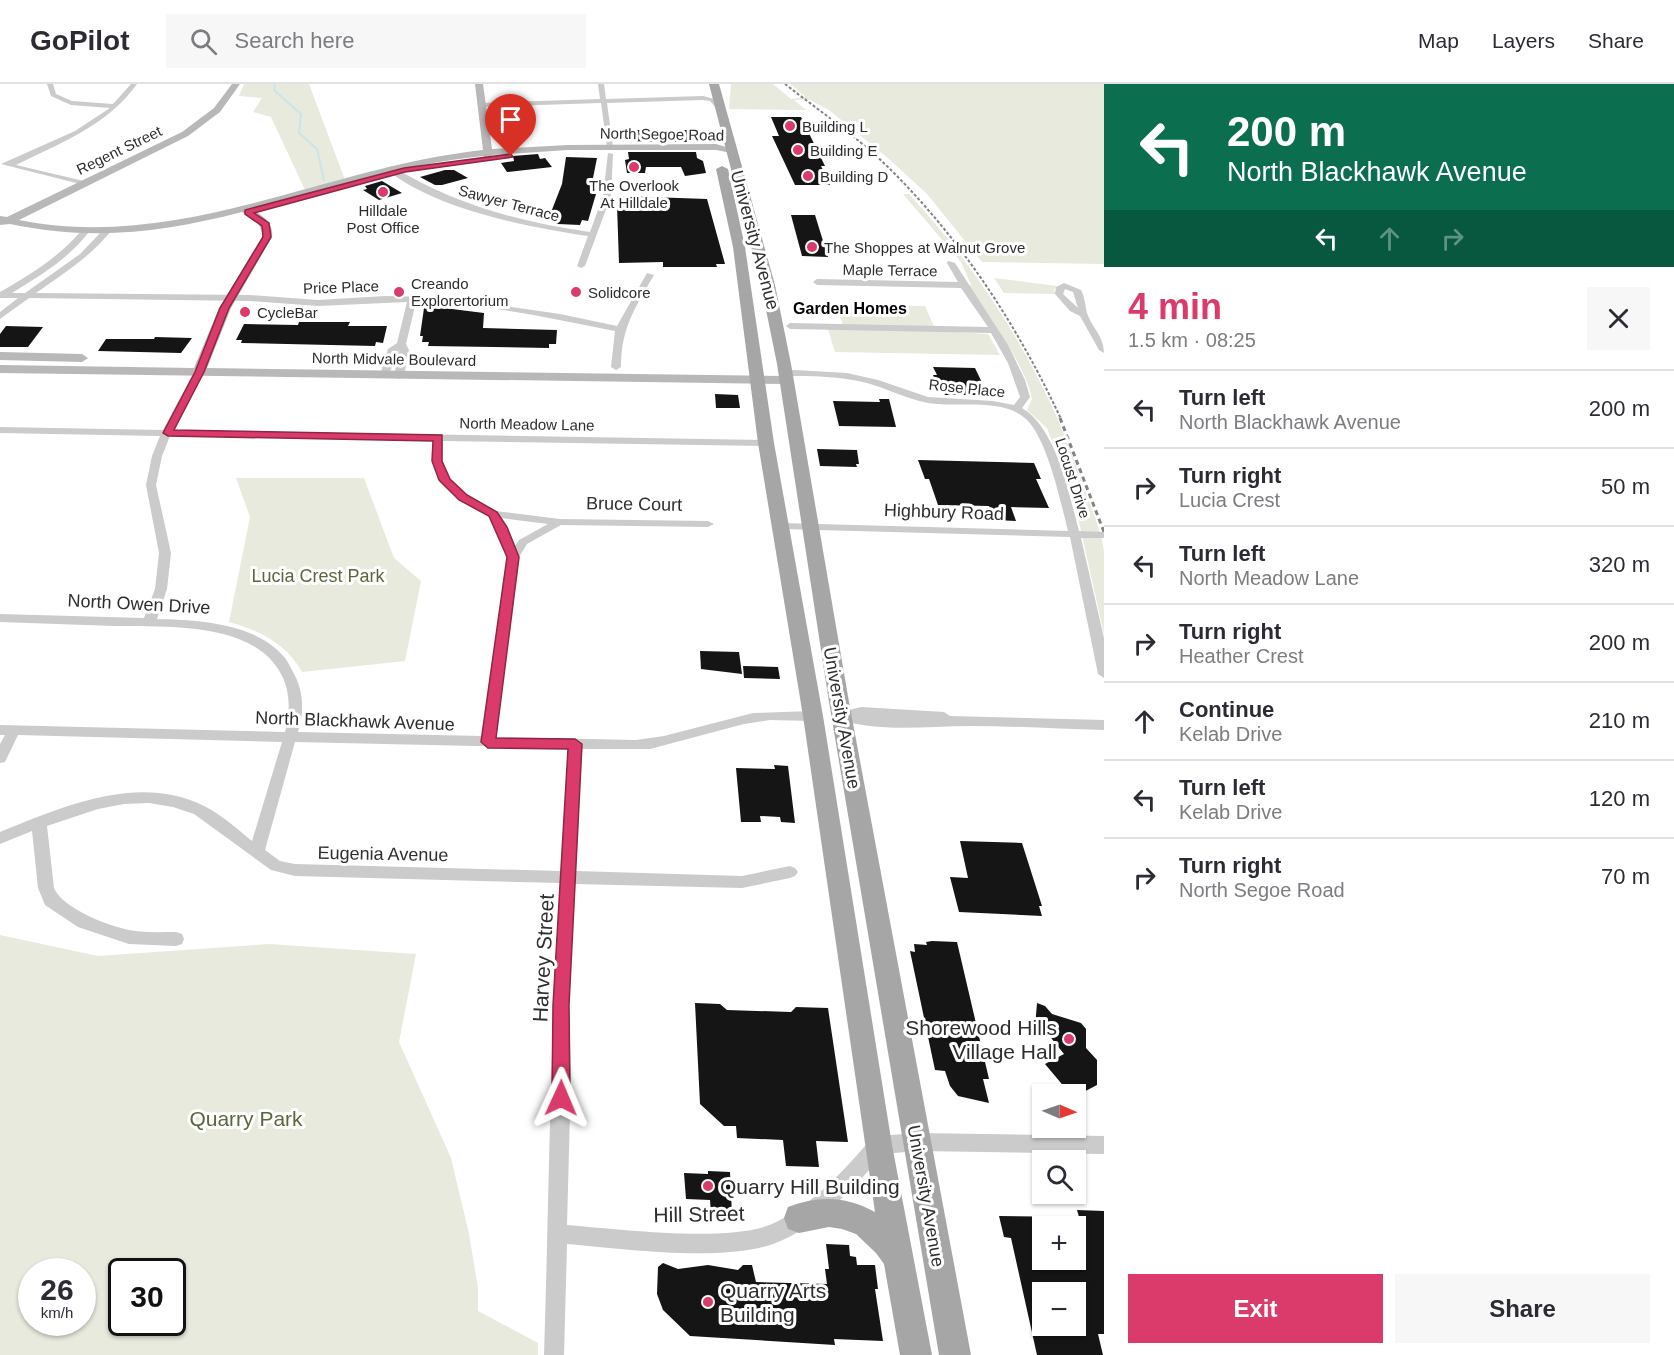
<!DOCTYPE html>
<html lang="en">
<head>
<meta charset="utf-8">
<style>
	body { margin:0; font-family:Arial,sans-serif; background:#f7f7f7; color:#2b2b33; height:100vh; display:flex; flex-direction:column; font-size:22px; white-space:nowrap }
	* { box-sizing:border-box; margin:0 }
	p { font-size:20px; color:#7c7c81 }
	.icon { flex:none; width:33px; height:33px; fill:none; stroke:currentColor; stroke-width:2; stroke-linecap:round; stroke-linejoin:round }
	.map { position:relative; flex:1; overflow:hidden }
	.side { display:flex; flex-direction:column; background:#fff; width:570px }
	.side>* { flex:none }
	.top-card { background:#0b6e4f; color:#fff; overflow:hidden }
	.needle { width:39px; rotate:92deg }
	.tools { position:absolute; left:1032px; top:1000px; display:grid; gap:12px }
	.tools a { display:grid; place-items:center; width:54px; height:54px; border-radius:0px; background:#fff; box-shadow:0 2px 4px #0004; font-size:30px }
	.speed { position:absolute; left:18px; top:1174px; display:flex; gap:12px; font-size:30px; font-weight:700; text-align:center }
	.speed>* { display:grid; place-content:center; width:78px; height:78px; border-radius:50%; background:#fff; box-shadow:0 2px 4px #0004; line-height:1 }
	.speed small { font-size:15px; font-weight:400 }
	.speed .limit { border:3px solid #111; border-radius:9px; background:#fff; color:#111 }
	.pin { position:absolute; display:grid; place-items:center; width:51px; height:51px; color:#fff; margin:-62px -26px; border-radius:50% 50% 50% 0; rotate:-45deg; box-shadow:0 0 6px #0007 }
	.pin .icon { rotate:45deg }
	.me { position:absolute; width:66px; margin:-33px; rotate:1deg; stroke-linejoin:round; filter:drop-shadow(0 0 4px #0008) }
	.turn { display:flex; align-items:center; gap:21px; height:126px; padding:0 24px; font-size:27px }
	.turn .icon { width:78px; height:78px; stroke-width:2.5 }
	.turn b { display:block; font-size:42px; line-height:51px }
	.lanes { display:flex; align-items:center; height:57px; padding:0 24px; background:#0003; justify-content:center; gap:30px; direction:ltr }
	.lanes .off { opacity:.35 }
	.round { display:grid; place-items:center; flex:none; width:63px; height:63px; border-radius:0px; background:#f7f7f7 }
	.headline { display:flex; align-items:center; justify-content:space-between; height:102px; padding:0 24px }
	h1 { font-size:36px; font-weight:700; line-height:45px; color:#da3b6a }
	.cta { display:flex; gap:12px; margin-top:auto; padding:12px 24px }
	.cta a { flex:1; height:69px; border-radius:0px; background:#da3b6a; color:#fff; font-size:24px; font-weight:700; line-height:69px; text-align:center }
	.cta a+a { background:#f7f7f7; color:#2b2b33 }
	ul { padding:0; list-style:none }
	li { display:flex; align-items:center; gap:18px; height:78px; padding:0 24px; border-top:2px solid #e1e1e2 }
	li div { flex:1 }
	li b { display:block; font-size:22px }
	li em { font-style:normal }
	header { display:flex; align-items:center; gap:36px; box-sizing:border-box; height:84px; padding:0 30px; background:#fff; border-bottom:2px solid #e1e1e2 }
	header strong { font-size:28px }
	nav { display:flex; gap:33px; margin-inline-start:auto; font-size:21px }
	.search { width:420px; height:54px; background:#f7f7f7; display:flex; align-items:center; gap:15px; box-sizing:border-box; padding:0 21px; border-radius:0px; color:#7c7c81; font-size:22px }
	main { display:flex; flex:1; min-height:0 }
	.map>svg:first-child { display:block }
</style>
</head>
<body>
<header>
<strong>GoPilot</strong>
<div class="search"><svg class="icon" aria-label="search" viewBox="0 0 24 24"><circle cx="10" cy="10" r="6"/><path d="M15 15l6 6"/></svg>Search here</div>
<nav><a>Map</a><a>Layers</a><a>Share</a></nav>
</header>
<main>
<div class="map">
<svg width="1104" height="1271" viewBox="0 0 1104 1271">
	<rect width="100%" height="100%" fill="#fff"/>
	<g fill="#e7eadd" fill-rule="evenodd">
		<polygon points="244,0 309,0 345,96 305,106 271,33 253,28 262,14 239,12"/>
		<polygon points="731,0 773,0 791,15 806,13 790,0 1104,0 1104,180 982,178 927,110 889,75 829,26 808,15 794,16 806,26 729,25"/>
		<path d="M903,110H909C988,196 1049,296 1085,407C1092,426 1102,448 1104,468C1104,495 1104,523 1104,550L1079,438L1059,376L1047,344L1027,326L1032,315C1026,281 987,231 968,202L971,201L961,178Z"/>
		<polygon points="994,194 1057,202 1054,206 1056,210 1004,209"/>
		<polygon points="837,221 925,222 936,247 988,250 1000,271 835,268 828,245 844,245"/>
		<path d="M236,394H364L394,474L421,497L405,577L302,588C287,560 259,546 229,538L250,433Z"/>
		<path d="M0,851L98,872L269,860L416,870L399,958L451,1074L469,1150L478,1204V1227L538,1259V1271H0ZM32,1188H82V1239H32ZM122,1188H172V1239H122Z"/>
	</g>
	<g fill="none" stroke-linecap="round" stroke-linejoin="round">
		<polyline stroke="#cae4e9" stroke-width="2" points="275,0 274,6 301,30 299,49 317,65 324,96"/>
	</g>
	<g fill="#151515" fill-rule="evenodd">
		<polygon points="771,33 801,33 825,82 821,82 830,101 795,101 772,52 779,52"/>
		<polygon points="615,46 691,46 693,58 616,57"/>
		<polygon points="628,68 696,68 697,74 703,77 706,89 685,92 681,83 646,83 645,89 627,89 625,76 629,75"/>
		<polygon points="538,70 540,75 545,74 552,83 507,88 501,79 514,77 513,72"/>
		<polygon points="566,73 597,74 590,109 596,110 588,137 582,136 580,141 558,140 548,136 562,100"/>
		<polygon points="445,86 454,86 468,94 442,101 435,101 420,93"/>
		<polygon points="382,97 402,109 379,116 363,106 367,105 365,102"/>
		<polygon points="622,112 707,115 725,180 716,180 717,183 663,183 663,178 619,179 617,121 623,121"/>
		<polygon points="791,131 815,131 828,173 802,172"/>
		<polygon points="428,222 484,229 483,244 557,246 556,260 549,260 549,264 428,262 429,258 422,258 423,252 420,252 424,224"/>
		<polygon points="299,238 350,238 348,242 387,242 383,259 376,258 375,262 241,259 242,256 236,256 244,240 298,241"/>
		<polygon points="6,242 43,243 28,263 0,263 0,250"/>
		<polygon points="155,253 192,254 181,269 98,267 106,255 154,255"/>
		<polygon points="933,283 975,284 988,311 945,311 941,302 937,302 933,291 937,291"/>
		<polygon points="715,310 738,311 740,324 716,324"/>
		<polygon points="879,315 889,315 896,343 839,342 833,317 880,318"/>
		<polygon points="817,365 857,366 859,380 856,380 857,383 820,382"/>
		<polygon points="918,376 1034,379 1041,395 1036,395 1049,424 1011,423 1016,437 995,436 989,422 938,421 929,395 925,395"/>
		<polygon points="700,567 739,568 742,590 701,585"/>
		<polygon points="743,582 778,583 780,595 744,594"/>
		<polygon points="774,681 788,682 795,739 781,738 780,733 760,732 761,738 741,738 736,684 775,685"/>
		<polygon points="960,757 1022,759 1042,822 1039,822 1042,832 959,828 950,793 968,794"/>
		<polygon points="932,857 957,858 989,995 983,995 989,1019 958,1012 950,1002 945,987 935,986 910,867 915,868 914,860 927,861 926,858"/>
		<polygon points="695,919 720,920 727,926 791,928 796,923 828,924 848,1058 816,1057 819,1083 786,1082 783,1056 737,1054 736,1042 724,1042 700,1020"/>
		<polygon points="1037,919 1045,922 1052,930 1081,939 1086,945 1086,964 1097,976 1097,1001 1076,1012 1071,1011 1045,980 1064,970 1044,945 1035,943"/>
		<polygon points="708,1087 730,1088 732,1131 711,1130 710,1116 686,1115 684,1089 708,1090"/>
		<path d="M1077,1126L1104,1127V1250H1098L1103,1271H1037L1011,1154L1004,1153L999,1132L1079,1133ZM1042,1143H1076V1176H1042ZM1042,1209H1076V1242H1042Z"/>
		<polygon points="826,1160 849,1161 850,1172 856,1173 857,1181 875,1181 878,1205 875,1205 883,1257 834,1255 835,1261 690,1252 663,1226 657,1210 658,1183 663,1179 678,1185 708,1181 738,1186 743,1181 752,1181 756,1198 827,1200 825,1185 829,1185"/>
	</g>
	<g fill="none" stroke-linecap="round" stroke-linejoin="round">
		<g fill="#cbcbcb" fill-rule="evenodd">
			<path d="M47,0H53L56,10L72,17L113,20L131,0H137C107,42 60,59 16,81L88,98V102L1,80L75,47L110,24L71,21L51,12Z"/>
			<polygon points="598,0 604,0 606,15 703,12 714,15 722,24 717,25 710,17 703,16 607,19 613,63 610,65 607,63 601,19 480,23 477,21 480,19 600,15"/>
			<path d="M608,69L613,70L611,112L585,182L581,184L577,182L588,152C527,143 433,125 385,84L392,82C453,120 519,138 590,148L603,112Z"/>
			<path d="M104,145L111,147C90,173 63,190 36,209L249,211L318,216L385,212L442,213L560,230L617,242L647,189L654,191C635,224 621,244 621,283L616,286L611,283L615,247C550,234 482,219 416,218L406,260L409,266L404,292L399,295L394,292L399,265L388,293L380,291L388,265L397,259L407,218L318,222L249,217L29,214L0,235V228L18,214H0V208C30,191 59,173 82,146H88L89,148C68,175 41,191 12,209H25L52,190L80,170Z"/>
			<path d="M948,177L955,179L1008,261L1025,296L1030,313L1022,324C1057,345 1069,410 1079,447L1104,448V454H1081L1104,554V594L1098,590L1070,453L782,445L776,442L782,439L1068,447C1061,419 1047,354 1026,335C1002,313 958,324 928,319C907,315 888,305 867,299C840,292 813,292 785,292L780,289L785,286H795L847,289L878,296L928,313L993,317L1014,321L1020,313L1008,279L991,249L790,245L786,242L790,239L988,243L961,204L817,201L813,198L817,195L958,198L947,179Z"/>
			<path d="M1064,199L1081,206C1085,214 1085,221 1087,229C1092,244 1104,252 1104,269L1099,266L1080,232L1070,227L1055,210L1056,203ZM1065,205L1073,208L1078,224L1063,210Z"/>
			<path d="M199,285L204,288L173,346L766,356L771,359L766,362L443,357L442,377L450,395L467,411L496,427L560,435L708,437L714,440L708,443L561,441L527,460L519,473L496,653L636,656L664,652L753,629L813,627L820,632L813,637L770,636L744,640L650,665H582L576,787L742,792L790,782L795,784L798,788L795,792L790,794L742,804L575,800L569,921L571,991L567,1141C616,1145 729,1159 772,1140C811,1122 844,1087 871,1055L878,1052L917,1049L1104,1052V1070L917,1067L883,1070C854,1104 817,1144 773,1160C720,1178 624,1165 567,1160L564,1271H544C549,1114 550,956 560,799L295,792L271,786L194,730L173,723L149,719L124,720L98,725L47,742L54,804C62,824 108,842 129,846C144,849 161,848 176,848L182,850L184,855L182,860L176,862L129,860L78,843L45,821L38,804L32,747L0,760V748C62,723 138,689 204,722C221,730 237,745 252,757L282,658L18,651L5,678L0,679V660L5,651H0V641L285,648C290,629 291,608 281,590C253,537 166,543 114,542C76,541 38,539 0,538V530L144,534L155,505L159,469L146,401L152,372L160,352L0,349V343L163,346L194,288ZM170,352L433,356L432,377L440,396L459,415L488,432L507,473L482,652L298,648C304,629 304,608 294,590C291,585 289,579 285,574C257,539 198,536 157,535L167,505L171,469L156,401L162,372ZM501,434L548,440L519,456L514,463ZM295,658L568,664L561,787L295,780L280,777L265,766Z"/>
			<path d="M861,623L944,628L950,632L1104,636V646C1059,645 1014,642 970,642C924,642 881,649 836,635L834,632L836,629Z"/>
		</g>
		<g fill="#b8b8b8" fill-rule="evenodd">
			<path d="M232,0H240L220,28L188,52L19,136C179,168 326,83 483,66L475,0H483L492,65L568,61L716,60L736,66L731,69L716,66H568L492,71L488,76L483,72C403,80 329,105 252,125C263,132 274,139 272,153L231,224L207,284L787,292L793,296L787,300L0,289V281L194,284L219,224L262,153C263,139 252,134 242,128C161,149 92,157 10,140L0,141V132L7,133L182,48L214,24Z"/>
			<polygon points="0,268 82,270 88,274 82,278 0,276"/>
		</g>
		<g fill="#a6a6a6" fill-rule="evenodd">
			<polygon points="709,0 719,0 775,201 791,280 849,618 971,1271 939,1271 829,618 777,280 761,201"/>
			<path d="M722,82L728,85L745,163L774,359L823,632L892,1061L932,1271H900L884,1180L876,1169L856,1150L842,1145L829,1143L799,1149L788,1145L784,1134L788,1123C819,1111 846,1112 875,1128L803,632L758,359L733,163L716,85Z"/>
		</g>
		<path stroke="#838383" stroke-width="2" stroke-dasharray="3 2" stroke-linecap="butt" d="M785,0C821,28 859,54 892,87C964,159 1018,243 1061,335"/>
		<polyline stroke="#838383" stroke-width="3" stroke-dasharray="5 4" stroke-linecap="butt" points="1060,334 1104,448"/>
	</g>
	<polygon fill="#da3b6a" stroke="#8e2645" stroke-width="1.5" points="511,70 513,73 405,88 254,129 269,139 271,153 229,224 204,288 174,346 442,351 442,377 450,395 467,411 497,428 507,443 519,473 496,654 575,655 582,660 569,921 570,1014 568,1020 561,1023 555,1020 552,1014 553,921 568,665 488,664 481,658 507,473 489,432 459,416 439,396 432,377 433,357 168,352 163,349 195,288 220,224 263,153 262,142 245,130 245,126 404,84"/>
	<g fill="#da3b6a" stroke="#fff" stroke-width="2">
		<circle cx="790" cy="42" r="6"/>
		<circle cx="798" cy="66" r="6"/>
		<circle cx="634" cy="83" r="6"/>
		<circle cx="808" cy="92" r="6"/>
		<circle cx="383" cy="108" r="6"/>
		<circle cx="812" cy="163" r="6"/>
		<circle cx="399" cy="208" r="6"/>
		<circle cx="576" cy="208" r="6"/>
		<circle cx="245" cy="228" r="6"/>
		<circle cx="1069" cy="955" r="6"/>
		<circle cx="708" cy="1102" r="6"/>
		<circle cx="708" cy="1218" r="6"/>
	</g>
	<g text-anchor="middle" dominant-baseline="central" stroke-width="6" stroke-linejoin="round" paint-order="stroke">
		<g font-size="15" fill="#2e2e2e" stroke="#fff" text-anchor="start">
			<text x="802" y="42">Building L</text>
			<text x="810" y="66">Building E</text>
			<text x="820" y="92">Building D</text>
			<text x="634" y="101" text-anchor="middle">The Overlook<tspan x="634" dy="17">At Hilldale</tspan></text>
			<text x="383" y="126" text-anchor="middle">Hilldale<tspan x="383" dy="17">Post Office</tspan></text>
			<text x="824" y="163">The Shoppes at Walnut Grove</text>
			<text x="411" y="199">Creando<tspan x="411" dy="17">Explorertorium</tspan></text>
			<text x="588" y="208">Solidcore</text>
			<text x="257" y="228">CycleBar</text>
		</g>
		<g font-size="15" fill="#2e2e2e" stroke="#fff">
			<text transform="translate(662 50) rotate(1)">North Segoe Road</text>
			<text transform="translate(119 66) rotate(-26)">Regent Street</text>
			<text transform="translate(509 119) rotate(15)">Sawyer Terrace</text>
			<text transform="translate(890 186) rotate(1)">Maple Terrace</text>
			<text transform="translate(341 203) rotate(-2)">Price Place</text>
			<text transform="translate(394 275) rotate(1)">North Midvale Boulevard</text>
			<text transform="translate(967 304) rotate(6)">Rose Place</text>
			<text transform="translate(527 340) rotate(1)">North Meadow Lane</text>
			<text transform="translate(1073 394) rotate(72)">Locust Drive</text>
		</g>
		<g font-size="16" font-weight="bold" fill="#000" stroke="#fff">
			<text x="850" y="224">Garden Homes</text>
		</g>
		<g font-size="18" fill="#2e2e2e" stroke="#fff">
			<text transform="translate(755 156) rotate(75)">University Avenue</text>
			<text transform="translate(634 420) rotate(1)">Bruce Court</text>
			<text transform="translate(944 428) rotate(2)">Highbury Road</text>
			<text transform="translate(139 520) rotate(3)">North Owen Drive</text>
			<text transform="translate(842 634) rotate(80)">University Avenue</text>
			<text transform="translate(355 637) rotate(2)">North Blackhawk Avenue</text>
			<text transform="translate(383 770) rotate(1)">Eugenia Avenue</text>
			<text transform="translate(926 1112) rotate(80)">University Avenue</text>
		</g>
		<g font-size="18" fill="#5a673e" stroke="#fff">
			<text x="318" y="492">Lucia Crest Park</text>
		</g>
		<g font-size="21" fill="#2e2e2e" stroke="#fff">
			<text transform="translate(543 874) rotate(-87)">Harvey Street</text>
			<text transform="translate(699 1130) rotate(-1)">Hill Street</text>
		</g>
		<g font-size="21" fill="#2e2e2e" stroke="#fff" text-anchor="start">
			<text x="1057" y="943" text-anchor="end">Shorewood Hills<tspan x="1057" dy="24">Village Hall</tspan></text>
			<text x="720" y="1102">Quarry Hill Building</text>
			<text x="720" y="1206">Quarry Arts<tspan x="720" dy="24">Building</tspan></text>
		</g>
		<g font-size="21" fill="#5a673e" stroke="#fff">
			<text x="246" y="1034">Quarry Park</text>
		</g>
	</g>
</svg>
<div class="tools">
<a><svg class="needle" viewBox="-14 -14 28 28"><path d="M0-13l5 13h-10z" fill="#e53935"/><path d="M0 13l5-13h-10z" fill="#7c7c81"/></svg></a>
<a><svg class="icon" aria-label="search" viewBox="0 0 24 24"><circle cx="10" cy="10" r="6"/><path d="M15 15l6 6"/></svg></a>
<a>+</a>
<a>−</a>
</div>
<div class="speed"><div>26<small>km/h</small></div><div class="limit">30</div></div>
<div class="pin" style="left:511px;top:72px;background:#d93025"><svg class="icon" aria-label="arrive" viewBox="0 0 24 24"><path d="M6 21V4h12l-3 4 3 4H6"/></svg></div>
<svg class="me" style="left:561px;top:1014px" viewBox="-20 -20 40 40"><path d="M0-17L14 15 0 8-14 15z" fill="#da3b6a" stroke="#fff" stroke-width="4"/></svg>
</div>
<section class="side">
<div class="top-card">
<div class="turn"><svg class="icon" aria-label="left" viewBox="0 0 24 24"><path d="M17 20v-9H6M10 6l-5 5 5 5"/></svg><div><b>200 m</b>North Blackhawk Avenue</div></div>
<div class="lanes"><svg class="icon" aria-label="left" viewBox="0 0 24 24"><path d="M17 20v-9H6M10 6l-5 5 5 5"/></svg><svg class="icon off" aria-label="ahead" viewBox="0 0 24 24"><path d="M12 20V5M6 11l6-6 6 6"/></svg><svg class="icon off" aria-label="right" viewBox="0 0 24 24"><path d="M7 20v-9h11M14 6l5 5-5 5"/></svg></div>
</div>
<div class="headline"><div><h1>4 min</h1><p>1.5 km · 08:25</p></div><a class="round"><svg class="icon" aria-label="close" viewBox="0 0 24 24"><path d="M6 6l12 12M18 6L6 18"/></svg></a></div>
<ul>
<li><svg class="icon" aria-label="left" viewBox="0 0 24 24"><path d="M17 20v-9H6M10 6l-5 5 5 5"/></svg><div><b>Turn left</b><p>North Blackhawk Avenue</p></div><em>200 m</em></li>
<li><svg class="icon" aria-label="right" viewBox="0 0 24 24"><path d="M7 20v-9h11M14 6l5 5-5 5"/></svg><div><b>Turn right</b><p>Lucia Crest</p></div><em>50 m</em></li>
<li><svg class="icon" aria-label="left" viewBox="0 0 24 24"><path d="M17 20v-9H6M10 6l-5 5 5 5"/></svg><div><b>Turn left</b><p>North Meadow Lane</p></div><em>320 m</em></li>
<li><svg class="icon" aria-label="right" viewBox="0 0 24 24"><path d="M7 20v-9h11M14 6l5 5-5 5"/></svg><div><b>Turn right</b><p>Heather Crest</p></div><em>200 m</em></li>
<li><svg class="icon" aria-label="ahead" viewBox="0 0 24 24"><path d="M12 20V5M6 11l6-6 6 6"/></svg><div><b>Continue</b><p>Kelab Drive</p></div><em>210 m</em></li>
<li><svg class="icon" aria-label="left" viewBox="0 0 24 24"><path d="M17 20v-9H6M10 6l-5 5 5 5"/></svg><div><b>Turn left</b><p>Kelab Drive</p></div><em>120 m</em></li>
<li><svg class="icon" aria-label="right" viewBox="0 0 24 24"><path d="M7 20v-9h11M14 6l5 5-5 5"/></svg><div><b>Turn right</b><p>North Segoe Road</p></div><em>70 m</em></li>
</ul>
<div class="cta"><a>Exit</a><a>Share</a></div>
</section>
</main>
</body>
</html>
